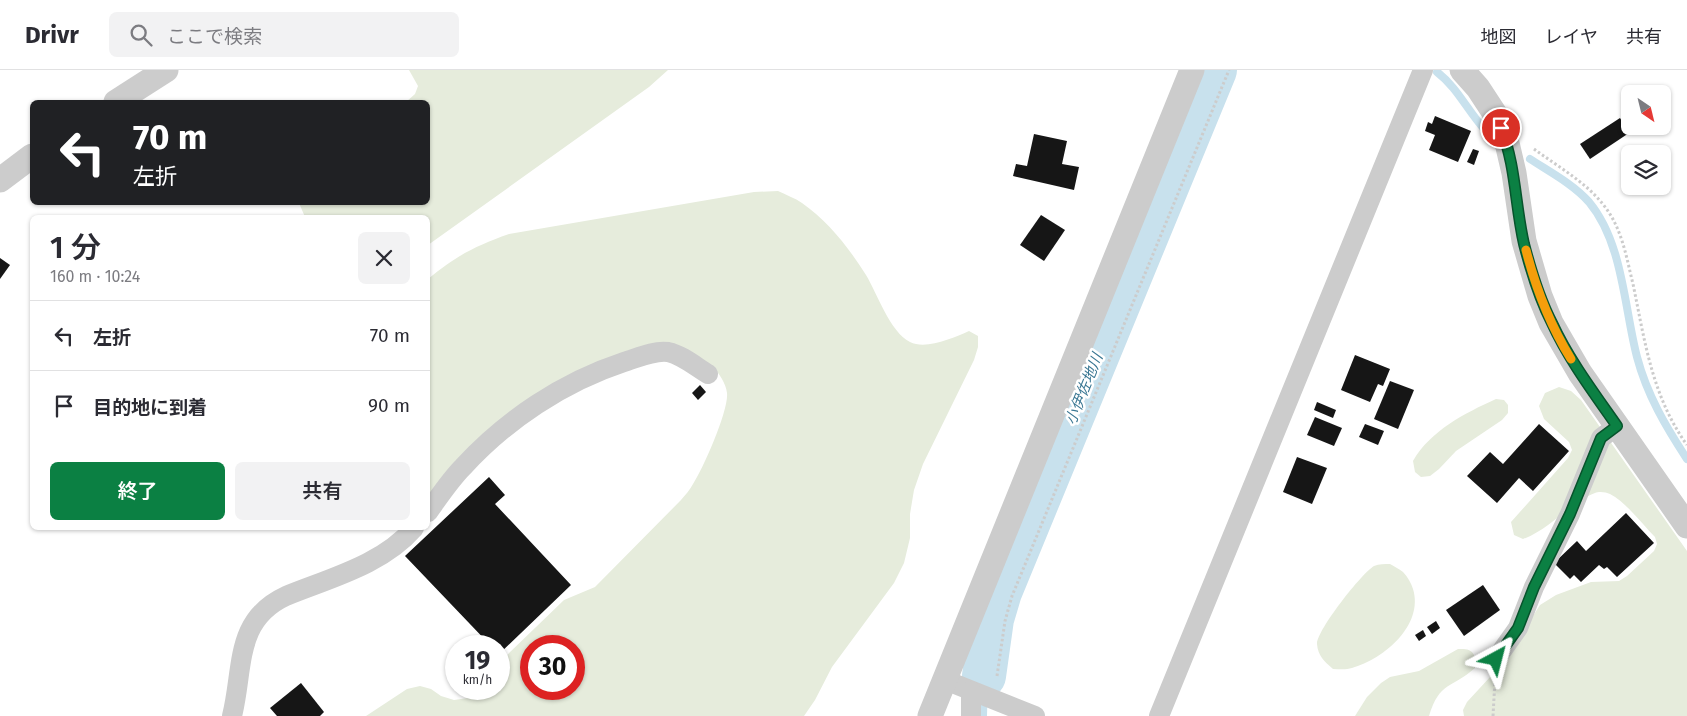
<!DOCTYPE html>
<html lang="ja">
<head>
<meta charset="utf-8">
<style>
	body { margin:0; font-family:"Fira Sans","Noto Sans JP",sans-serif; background:#f2f2f3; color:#2b2b33; height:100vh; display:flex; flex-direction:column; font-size:19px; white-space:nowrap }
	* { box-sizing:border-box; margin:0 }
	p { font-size:16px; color:#7c7c81 }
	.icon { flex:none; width:28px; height:28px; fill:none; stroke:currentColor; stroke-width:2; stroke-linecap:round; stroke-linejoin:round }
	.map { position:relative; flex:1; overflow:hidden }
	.drawer { position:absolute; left:30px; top:145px; width:400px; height:315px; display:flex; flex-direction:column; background:#fff; border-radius:8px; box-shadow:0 1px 4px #0004 }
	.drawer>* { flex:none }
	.hud { position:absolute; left:30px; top:30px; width:400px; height:105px; border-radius:8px; box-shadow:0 1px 4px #0004; background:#202124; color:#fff; overflow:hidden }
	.needle { width:32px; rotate:145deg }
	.buttons { position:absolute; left:1621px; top:15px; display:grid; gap:10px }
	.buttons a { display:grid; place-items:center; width:50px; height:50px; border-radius:8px; background:#fff; box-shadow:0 1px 4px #0004; font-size:25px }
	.speed { position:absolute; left:445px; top:565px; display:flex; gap:10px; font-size:25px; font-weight:700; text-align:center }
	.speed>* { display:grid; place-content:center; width:65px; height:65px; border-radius:50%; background:#fff; box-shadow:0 1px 4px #0004; line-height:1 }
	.speed small { font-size:12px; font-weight:400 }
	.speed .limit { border:8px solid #d22; background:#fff; color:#111 }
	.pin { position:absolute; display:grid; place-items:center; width:42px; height:42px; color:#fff; margin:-21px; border:2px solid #fff; border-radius:50%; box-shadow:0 1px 5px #0007 }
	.me { position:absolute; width:55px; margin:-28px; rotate:38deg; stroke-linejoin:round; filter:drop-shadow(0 0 4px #0008) }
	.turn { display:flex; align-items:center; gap:18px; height:105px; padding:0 20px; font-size:22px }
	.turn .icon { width:65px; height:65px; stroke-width:2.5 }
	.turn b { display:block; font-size:35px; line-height:42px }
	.round { display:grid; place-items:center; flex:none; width:52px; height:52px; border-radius:8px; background:#f2f2f3 }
	.overview { display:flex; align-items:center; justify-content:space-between; height:85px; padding:0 20px }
	h1 { font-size:30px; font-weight:600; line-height:38px }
	.button { display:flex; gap:10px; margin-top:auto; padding:10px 20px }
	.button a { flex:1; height:58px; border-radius:8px; background:#0b8043; color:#fff; font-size:20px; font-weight:600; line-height:58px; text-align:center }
	.button a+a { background:#f2f2f3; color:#2b2b33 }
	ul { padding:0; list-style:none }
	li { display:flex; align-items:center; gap:15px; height:70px; padding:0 20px; border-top:1px solid #e1e1e2 }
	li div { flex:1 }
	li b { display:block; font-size:19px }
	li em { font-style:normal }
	header { display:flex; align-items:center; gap:30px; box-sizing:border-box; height:70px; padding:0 25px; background:#fff; border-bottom:1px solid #e1e1e2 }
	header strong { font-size:24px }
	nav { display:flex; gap:28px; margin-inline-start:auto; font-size:18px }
	.search { width:350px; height:45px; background:#f2f2f3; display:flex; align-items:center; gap:12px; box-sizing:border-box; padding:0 18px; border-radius:8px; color:#7c7c81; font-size:19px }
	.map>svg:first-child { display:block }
</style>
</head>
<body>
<header>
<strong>Drivr</strong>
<div class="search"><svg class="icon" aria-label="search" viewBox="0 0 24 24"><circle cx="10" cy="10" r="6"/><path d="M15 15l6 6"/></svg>ここで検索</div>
<nav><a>地図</a><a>レイヤ</a><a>共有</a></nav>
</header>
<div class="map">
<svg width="1687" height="646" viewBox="0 0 1687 646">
	<rect width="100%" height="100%" fill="#fff"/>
	<g fill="#e6ecdc" fill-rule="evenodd">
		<polygon points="409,0 668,0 649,17 428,175 428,148 305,147 299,133 428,132 428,32 406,32 415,24 418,16"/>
		<path d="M778,121C786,125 795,128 802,133C828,151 849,178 866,205C877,223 890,262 910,272C926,280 953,268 969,261L978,266V277L974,290L923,394L914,420L910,444V468L904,493L894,513L832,597L815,630L804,646H366L407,619L420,616L431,619L441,626L454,630L468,628L486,619H499V609L505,605L506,586L564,530L595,517L681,430C685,425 690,420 693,414C703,399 729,340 727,323C726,313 719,304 713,296L612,286L428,426V209C456,186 475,176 509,164L754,122ZM531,576H574V619H531Z"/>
		<path d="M1559,317L1571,321L1581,330L1687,481V646H1464L1463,640L1467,632L1502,594L1540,535L1556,525L1591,512L1619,511L1627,506L1654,481L1657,474L1655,467C1642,454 1626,432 1610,424C1606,422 1599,421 1595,423C1570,432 1551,459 1523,469L1514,465L1511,452L1568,388L1572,380L1569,372L1544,349L1539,336L1545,323Z"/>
		<path d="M1496,329L1504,330L1508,335V343L1502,350L1456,381L1439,399L1430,406L1421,407L1415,402L1413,391C1430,361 1465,343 1496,329Z"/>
		<path d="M1390,494C1394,496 1399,499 1403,502C1408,507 1411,513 1413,519C1424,555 1384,589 1352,598C1346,600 1339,599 1333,599C1324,591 1318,586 1317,574C1317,560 1362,503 1374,496C1379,494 1385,494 1390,494Z"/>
		<path d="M1458,579C1473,578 1476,583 1475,598C1451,619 1440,611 1429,646H1355L1367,627L1381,613L1390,607L1419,601Z"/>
	</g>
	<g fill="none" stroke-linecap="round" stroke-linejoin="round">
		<g stroke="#c8e1ed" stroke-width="8">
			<path d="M1437,2C1458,18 1468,42 1486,61"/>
			<path d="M1530,89C1550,102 1573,114 1589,132C1623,173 1624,237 1637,287C1647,325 1666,357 1687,389"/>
			<polyline points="983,646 984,606"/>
		</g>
		<polyline stroke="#c8e1ed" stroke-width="44" points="984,606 992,549 1000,522 1215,0"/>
	</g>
	<g fill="#161616">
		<polygon points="1435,46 1471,61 1458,92 1429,80 1435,65 1425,61 1428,52 1432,54"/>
		<polygon points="1620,48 1629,63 1590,89 1580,74"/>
		<polygon points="1034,64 1067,71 1062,94 1079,97 1074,120 1013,106 1016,94 1027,96"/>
		<polygon points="1473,79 1479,81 1474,95 1467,92"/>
		<polygon points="1041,145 1065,160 1044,191 1020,175"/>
		<polygon points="0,188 10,195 0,209"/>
		<polygon points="1355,285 1390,299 1383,316 1378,314 1370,332 1341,320"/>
		<polygon points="1390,311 1414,320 1398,359 1374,349"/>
		<polygon points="700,315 706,322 698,330 692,323"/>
		<polygon points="1317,332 1336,340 1333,348 1314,340"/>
		<polygon points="1315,347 1342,358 1334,376 1307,365"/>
		<polygon points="1365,354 1384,361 1378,375 1359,367"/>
		<polygon points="1539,354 1569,381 1533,421 1519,408 1497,433 1467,406 1490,382 1503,394"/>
		<polygon points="1297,387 1327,398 1312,434 1283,422"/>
		<polygon points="489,407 505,425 495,434 571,515 499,584 499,576 491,576 405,486"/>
		<polygon points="1626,443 1654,473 1617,507 1607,497 1604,499 1599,495 1581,512 1574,505 1570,509 1554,493 1577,471 1586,481"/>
		<polygon points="1483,515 1500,540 1464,566 1446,540"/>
		<polygon points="1436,551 1440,558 1432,564 1427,557"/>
		<polygon points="1423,560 1426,566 1419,571 1415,565"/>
		<polygon points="301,613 324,642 320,646 277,646 270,638"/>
	</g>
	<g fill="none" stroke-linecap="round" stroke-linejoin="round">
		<g stroke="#ccc" stroke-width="3" stroke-dasharray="2.5 2.5" stroke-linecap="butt">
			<path d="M1534,79C1557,96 1584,111 1602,133C1622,157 1626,186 1633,214C1645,272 1652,326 1687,375"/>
			<polyline points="997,606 1005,551 1012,526 1229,0"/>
			<polyline points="1493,646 1495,610"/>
		</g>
		<g stroke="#ccc" stroke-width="20">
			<path d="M428,442C439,427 450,410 463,397C506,350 563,312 624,292C637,288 654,280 668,282C682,285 695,296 708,304"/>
			<polyline points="1496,589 1518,558 1534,517 1570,444 1601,368 1617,356"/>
			<polyline points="945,610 1035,646"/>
			<path d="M232,646C244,598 234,550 286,526C330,508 382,495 414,458"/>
			<polyline points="971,646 971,621"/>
			<polyline points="1159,646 1423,0"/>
		</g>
		<g stroke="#ccc" stroke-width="25">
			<polyline points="1462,0 1478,18 1495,44 1507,73 1514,103 1524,171 1540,226 1551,253 1580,303 1687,456"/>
			<polyline points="116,32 166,0"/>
			<polyline points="0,110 32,86"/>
			<polyline points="930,646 1192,0"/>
		</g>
	</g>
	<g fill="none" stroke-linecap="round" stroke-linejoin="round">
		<g stroke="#07532c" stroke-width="12">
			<path id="route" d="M1496,589L1518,558L1534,517L1570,444L1601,368L1617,356C1594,323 1569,290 1552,253C1539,228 1531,201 1524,174C1515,135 1516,96 1501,58"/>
		</g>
		<use href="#route" stroke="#0b8043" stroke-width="9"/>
		<path stroke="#f59e0b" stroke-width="9" d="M1526,180C1536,219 1550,255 1571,289"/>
	</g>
	<g text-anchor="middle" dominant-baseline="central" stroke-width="5" stroke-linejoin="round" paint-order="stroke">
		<g font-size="15" font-style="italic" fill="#3a7793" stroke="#fff">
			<text transform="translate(1084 319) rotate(-68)">小伊佐地川</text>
		</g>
	</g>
</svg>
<div class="buttons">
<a><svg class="needle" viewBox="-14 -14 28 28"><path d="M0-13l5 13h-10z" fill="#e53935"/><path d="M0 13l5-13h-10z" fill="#7c7c81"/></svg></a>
<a><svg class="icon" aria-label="layers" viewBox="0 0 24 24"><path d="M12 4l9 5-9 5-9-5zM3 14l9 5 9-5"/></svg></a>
</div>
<div class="speed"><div>19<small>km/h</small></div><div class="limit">30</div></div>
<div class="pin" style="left:1501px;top:58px;background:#d93025"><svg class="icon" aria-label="arrive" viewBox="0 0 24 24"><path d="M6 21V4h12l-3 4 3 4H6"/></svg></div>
<svg class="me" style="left:1496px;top:589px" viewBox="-20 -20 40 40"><path d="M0-17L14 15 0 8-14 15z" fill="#0b8043" stroke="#fff" stroke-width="4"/></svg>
<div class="hud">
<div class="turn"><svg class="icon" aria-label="left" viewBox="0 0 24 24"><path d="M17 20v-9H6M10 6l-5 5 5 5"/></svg><div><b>70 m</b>左折</div></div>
</div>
<section class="drawer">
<div class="overview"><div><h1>1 分</h1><p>160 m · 10:24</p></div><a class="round"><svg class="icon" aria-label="close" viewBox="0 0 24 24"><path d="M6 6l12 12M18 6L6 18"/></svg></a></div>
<ul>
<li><svg class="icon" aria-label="left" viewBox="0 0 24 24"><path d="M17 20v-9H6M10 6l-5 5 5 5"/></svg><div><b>左折</b></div><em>70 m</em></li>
<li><svg class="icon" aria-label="arrive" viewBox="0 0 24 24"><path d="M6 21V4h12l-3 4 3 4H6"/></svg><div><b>目的地に到着</b></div><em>90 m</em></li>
</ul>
<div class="button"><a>終了</a><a>共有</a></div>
</section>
</div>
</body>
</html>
